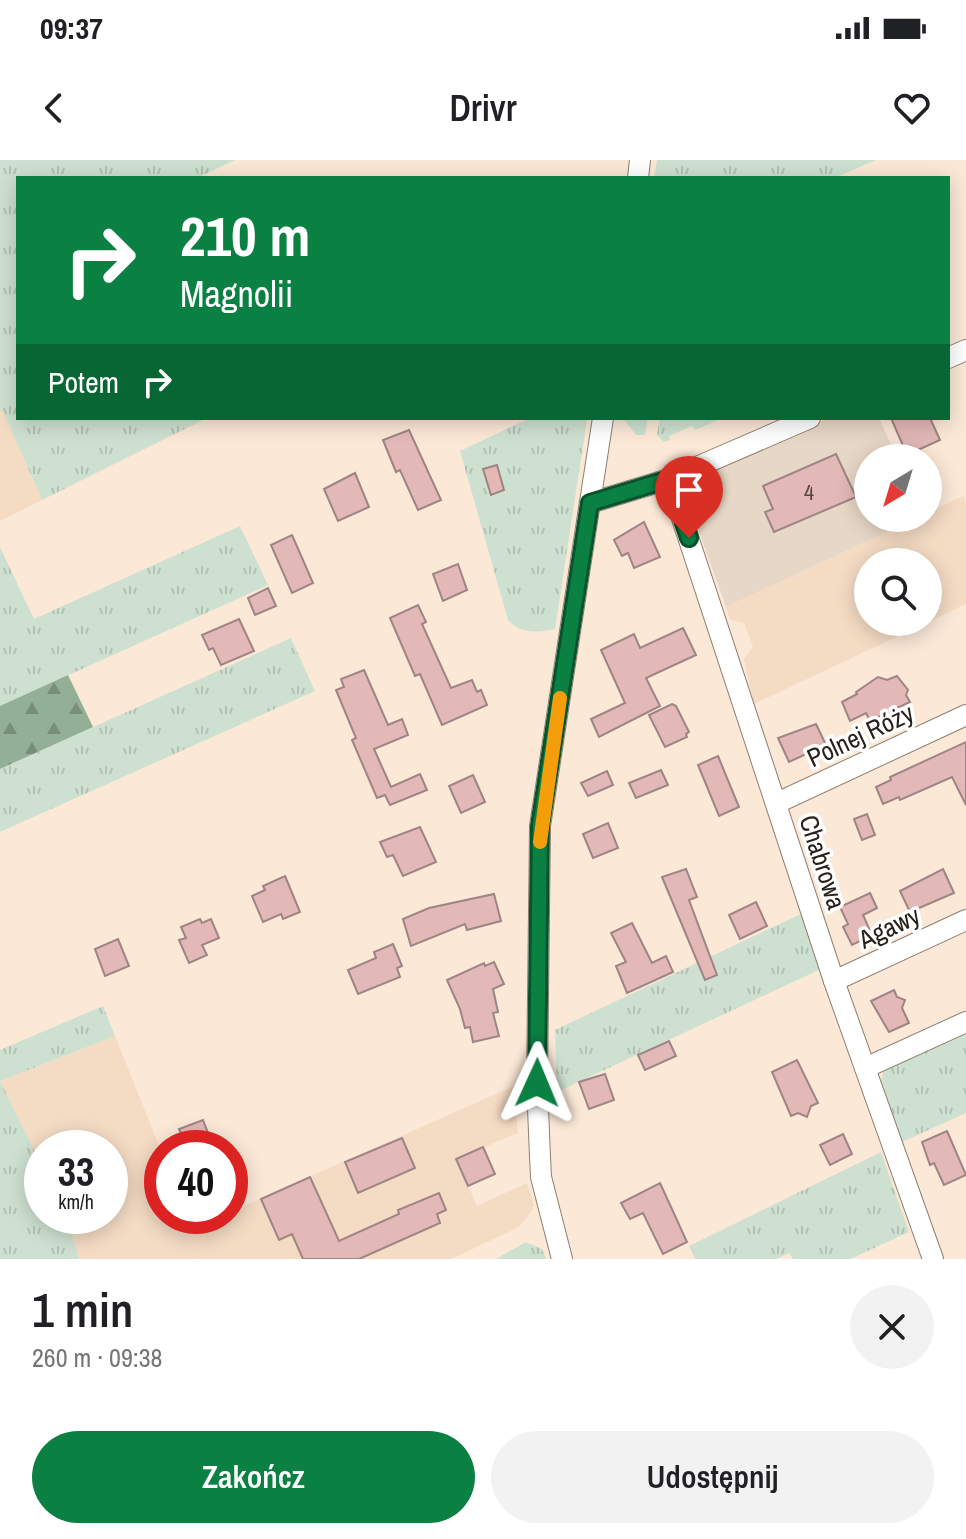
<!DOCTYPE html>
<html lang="pl">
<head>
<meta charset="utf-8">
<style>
	body { margin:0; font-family:"Archivo Narrow",sans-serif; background:#f2f2f2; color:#202124; height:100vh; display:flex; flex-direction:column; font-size:30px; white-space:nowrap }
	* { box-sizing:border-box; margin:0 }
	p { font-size:26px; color:#757577 }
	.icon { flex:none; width:44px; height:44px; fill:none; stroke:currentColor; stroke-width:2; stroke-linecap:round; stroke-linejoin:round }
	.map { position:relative; height:1099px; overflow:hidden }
	.panel { display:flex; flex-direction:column; background:#fff; flex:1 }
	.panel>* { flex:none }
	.guide { position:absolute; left:16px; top:16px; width:934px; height:244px; border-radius:0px; box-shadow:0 4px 20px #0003; background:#0b8043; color:#fff; overflow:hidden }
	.needle { width:52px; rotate:218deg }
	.buttons { position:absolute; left:854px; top:284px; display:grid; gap:16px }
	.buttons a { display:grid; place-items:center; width:88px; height:88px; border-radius:50%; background:#fff; box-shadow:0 4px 20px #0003; font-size:40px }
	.speed { position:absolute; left:24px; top:970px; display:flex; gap:16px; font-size:40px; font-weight:700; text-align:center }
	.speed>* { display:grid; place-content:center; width:104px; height:104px; border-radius:50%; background:#fff; box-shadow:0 4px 20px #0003; line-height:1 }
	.speed small { font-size:20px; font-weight:400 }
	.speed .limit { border:12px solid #d22; background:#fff; color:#111 }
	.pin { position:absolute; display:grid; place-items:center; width:68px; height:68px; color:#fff; margin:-82px -34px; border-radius:50% 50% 50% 0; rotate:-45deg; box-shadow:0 0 8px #0007 }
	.pin .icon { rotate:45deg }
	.me { position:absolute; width:88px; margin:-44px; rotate:1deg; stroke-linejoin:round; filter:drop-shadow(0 0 6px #0008) }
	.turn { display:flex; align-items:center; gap:28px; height:168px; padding:0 32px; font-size:36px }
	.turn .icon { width:104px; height:104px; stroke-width:2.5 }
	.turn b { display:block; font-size:56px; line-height:68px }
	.then { display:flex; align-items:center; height:76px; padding:0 32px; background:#0003; gap:16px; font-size:30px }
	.round { display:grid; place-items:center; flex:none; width:84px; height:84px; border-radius:42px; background:#f2f2f2 }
	.headline { display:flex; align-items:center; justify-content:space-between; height:136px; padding:0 32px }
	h1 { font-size:48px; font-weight:600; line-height:60px }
	.cta { display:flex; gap:16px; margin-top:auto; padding:16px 32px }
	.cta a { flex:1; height:92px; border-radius:48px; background:#0b8043; color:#fff; font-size:32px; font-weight:600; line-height:92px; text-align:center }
	.cta a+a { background:#f2f2f2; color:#202124 }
	.status { display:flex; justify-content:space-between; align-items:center; height:56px; padding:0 40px; background:#fff; direction:ltr }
	.status svg { height:22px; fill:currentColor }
	header { display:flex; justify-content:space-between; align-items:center; height:104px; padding:0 32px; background:#fff; font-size:36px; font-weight:600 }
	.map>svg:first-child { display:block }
</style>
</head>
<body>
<div class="status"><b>09:37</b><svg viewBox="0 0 49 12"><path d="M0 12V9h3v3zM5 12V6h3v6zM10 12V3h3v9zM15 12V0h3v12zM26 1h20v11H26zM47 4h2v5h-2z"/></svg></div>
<header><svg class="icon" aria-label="back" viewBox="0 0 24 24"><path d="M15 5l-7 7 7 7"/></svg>Drivr<svg class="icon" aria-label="heart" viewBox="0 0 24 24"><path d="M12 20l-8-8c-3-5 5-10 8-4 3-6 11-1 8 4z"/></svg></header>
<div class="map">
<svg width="966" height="1099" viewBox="0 0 966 1099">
	<defs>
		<pattern id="grass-tufts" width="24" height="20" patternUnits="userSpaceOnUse" patternTransform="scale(2)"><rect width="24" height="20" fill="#cee1d0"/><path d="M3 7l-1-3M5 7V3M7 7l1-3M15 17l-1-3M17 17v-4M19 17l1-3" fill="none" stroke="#b1c1b2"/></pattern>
		<pattern id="forest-firs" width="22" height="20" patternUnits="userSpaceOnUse" patternTransform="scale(2)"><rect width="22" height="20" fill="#93af95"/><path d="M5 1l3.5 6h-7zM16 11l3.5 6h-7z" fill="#788e79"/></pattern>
	</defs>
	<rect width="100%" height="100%" fill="#fbe8d7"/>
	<polygon fill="#e7d7c6" points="830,258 879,258 897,298 868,298 868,358 917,358 726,447 685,332 689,320"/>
	<g fill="#f4dbc4">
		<polygon points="3,250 42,340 0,361 0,251"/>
		<polygon points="963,336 966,343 966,444 928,462 928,402 868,402 868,462 928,462 754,544 744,499 753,486 744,463 730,460 726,447 917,358 928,358 928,353"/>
		<polygon points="115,876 162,993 162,1056 188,1056 193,1068 221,1056 230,1056 230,1052 523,922 525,942 516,954 518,973 456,999 477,1046 527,1023 534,1044 531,1052 519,1067 451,1099 79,1099 67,1056 110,1056 110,988 42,988 42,1006 0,921"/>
	</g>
	<g fill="url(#grass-tufts)">
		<polygon points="0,0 235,0 197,18 18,18 18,258 207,258 42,340 3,251 0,251"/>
		<polygon points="657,0 876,0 834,18 654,18"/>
		<path d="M530,258L587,260L555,469C537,473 521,474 508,460L460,291Z"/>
		<polygon points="623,258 648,258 645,275 636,275"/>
		<polygon points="660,258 723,258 695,270 692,266 669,276 670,280 664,282 657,275"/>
		<polygon points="240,366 268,425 0,546 0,387 34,459"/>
		<polygon points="291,478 315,531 0,672 0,609"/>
		<polygon points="805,752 823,808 557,932 555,870"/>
		<polygon points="103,846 115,876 0,921 42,1006 42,1056 67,1056 79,1099 0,1099 0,890"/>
		<polygon points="966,869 966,953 902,982 881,922 884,908"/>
		<polygon points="881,992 909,1072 850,1099 793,1099 789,1093 777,1099 695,1099 689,1086"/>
		<polygon points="526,1082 542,1089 546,1099 496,1099"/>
	</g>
	<polygon fill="url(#forest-firs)" points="68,515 93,567 0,609 0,546"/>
	<g fill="#e3b9b7" stroke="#9e8483" stroke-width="2">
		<polygon points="891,258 930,258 940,280 907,295"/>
		<polygon points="409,270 441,340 418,350 400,310 396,312 383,280"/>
		<polygon points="836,294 856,337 774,372 765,352 773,349 763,326"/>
		<polygon points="497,305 504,330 491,335 483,309"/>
		<polygon points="355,313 369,347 338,361 324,329"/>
		<polygon points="644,362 660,397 634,408 628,393 622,396 614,380"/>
		<polygon points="292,375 313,423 292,433 271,385"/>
		<polygon points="458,404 467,430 443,441 433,414"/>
		<polygon points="268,428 276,446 255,455 248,438"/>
		<polygon points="418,445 426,462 422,464 451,528 472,520 477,532 481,530 487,545 442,565 420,514 415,516 390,458"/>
		<polygon points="239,459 254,491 221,505 213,488 209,490 202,475"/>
		<polygon points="683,468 696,495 646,518 660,546 599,577 591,559 625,543 601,490 634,474 640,488"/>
		<polygon points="364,510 388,565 402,559 408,575 374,589 391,627 420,614 427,630 390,645 385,635 377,638 352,580 356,578 336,530 344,527 341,519"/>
		<polygon points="897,516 908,530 906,535 910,542 870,561 866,553 850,561 842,542 857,534 856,532 878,517 887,520"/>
		<polygon points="672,544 676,546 689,572 686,574 687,577 665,587 649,555"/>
		<polygon points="816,564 826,585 789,602 778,578"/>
		<polygon points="966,582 966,645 952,617 900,640 899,637 883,644 876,627 891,620 890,617"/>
		<polygon points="718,596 739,647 719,656 698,605"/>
		<polygon points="661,610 668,625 636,638 629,623"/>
		<polygon points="607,611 613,625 588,636 581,623"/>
		<polygon points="473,615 485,642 461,653 449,626"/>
		<polygon points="867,654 875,675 862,680 854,659"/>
		<polygon points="608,663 618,688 593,698 583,674"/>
		<polygon points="420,667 436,702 403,716 393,695 387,697 380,682"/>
		<polygon points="686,709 697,737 689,740 717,815 705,820 662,717"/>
		<polygon points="943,709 954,733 910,752 900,731"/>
		<polygon points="285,716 300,752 283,759 281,754 263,762 252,736 265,730 263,726"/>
		<polygon points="870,733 877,748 863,755 872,775 852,785 843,767 848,764 840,747"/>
		<polygon points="494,734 501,761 467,770 465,764 411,786 403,759 429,748"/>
		<polygon points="756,742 767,766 740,779 729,755"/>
		<polygon points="200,759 202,763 211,759 219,778 202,785 207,795 189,803 179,780 186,778 181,767"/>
		<polygon points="632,763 652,803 666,796 673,812 627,833 616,806 626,802 611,773"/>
		<polygon points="118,779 129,806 105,816 95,789"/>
		<polygon points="393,784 402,806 397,808 400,817 358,834 348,810 376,798 374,792"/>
		<polygon points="494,802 504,824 493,829 498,852 493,853 499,876 473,882 470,867 465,868 460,849 447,820 484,803 485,806"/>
		<polygon points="894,830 897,837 905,840 902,848 909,863 889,872 871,841"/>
		<polygon points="669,881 676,896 645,910 638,895"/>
		<polygon points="797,900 818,943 811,946 807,957 798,953 791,956 772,912"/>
		<polygon points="605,914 614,940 589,949 579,922"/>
		<polygon points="203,960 214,988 187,988 179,969"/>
		<polygon points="947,971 966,1015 944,1025 934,1003 930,1005 922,982"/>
		<polygon points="843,974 852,994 830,1005 820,985"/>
		<polygon points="402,978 415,1008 358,1033 345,1002"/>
		<polygon points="483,987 495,1014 468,1026 456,999"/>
		<polygon points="310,1017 339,1081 399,1054 398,1050 439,1033 446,1050 437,1054 440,1063 359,1099 303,1099 292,1074 279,1080 261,1039"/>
		<polygon points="660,1023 687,1082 663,1094 643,1053 630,1059 621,1043"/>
	</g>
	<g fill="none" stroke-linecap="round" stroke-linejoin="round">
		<g stroke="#907f6f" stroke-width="22">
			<g id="minor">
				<polyline points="638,18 640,0"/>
				<polyline points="948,198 966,190"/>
				<polyline points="669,319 834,821 933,1099"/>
				<polyline points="590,343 669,319 810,258"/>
				<polyline points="777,643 966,555"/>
				<polyline points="834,821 966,760"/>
				<polyline points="865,908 966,862"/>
				<polyline points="562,1099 541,1017 540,997 537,923 540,666 603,258"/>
			</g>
		</g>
		<use href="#minor" stroke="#fff" stroke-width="20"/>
	</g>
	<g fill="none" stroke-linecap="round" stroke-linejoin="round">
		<g stroke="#07532c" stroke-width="20">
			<polyline id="route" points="537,923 540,666 590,343 669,319 689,378"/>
		</g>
		<use href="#route" stroke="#0b8043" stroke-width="14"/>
		<polyline stroke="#f59e0b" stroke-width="14" points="540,682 560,538"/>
	</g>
	<g text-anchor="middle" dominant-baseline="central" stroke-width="7" stroke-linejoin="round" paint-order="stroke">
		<g font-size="22" fill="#584842">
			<text x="809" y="332">4</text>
		</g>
		<g font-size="26" fill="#29221b" stroke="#fff">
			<text transform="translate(860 575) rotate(-25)">Polnej Róży</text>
			<text transform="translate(823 702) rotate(72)">Chabrowa</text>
			<text transform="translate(889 767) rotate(-25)">Agawy</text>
		</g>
	</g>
</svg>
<div class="buttons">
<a><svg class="needle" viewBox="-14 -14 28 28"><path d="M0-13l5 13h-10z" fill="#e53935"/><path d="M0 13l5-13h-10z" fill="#757577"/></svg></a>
<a><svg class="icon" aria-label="search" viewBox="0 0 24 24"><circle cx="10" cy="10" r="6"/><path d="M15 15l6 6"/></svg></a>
</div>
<div class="speed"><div>33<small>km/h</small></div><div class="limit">40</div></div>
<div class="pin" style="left:689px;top:378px;background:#d93025"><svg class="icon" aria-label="arrive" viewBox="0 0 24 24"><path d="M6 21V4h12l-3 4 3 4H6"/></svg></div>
<svg class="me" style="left:537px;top:923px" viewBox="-20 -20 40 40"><path d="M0-17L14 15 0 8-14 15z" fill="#0b8043" stroke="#fff" stroke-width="4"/></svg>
<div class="guide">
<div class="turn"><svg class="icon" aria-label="right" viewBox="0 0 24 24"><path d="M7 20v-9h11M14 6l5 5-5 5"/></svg><div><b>210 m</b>Magnolii</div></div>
<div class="then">Potem<svg class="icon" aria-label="right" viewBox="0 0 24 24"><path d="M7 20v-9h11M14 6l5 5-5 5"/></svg></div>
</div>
</div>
<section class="panel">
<div class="headline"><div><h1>1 min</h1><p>260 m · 09:38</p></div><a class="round"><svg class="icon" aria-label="close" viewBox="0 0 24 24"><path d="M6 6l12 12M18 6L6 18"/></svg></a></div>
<div class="cta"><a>Zakończ</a><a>Udostępnij</a></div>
</section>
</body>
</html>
